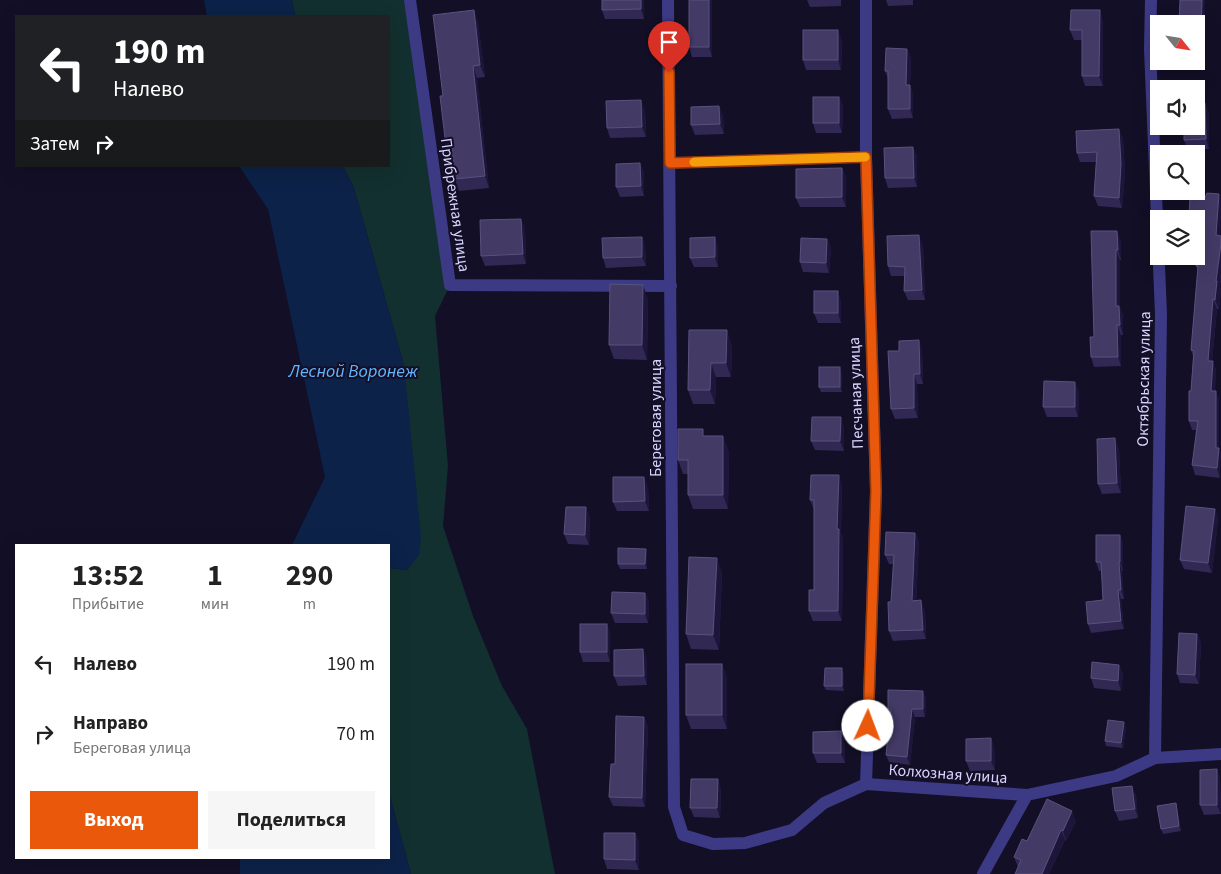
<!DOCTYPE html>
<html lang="ru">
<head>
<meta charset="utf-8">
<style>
	body { margin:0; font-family:"Source Sans 3",sans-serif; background:#f6f6f6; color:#222; height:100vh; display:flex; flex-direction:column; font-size:19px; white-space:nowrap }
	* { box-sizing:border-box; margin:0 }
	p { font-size:16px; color:#767676 }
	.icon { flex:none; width:28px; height:28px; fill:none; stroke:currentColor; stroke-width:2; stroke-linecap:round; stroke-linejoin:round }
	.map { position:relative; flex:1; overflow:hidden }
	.drawer { position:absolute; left:15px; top:544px; width:375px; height:315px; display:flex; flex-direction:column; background:#fff; border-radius:0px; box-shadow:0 5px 20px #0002 }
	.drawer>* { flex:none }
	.banner { position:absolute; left:15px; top:15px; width:375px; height:152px; border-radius:0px; box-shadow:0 5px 20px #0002; background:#202124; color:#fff; overflow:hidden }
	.needle { width:32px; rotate:120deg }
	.fabs { position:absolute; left:1150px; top:15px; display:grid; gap:10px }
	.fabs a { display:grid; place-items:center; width:55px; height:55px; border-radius:0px; background:#fff; box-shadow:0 5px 20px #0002; font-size:25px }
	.pin { position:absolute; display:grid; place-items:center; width:42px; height:42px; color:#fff; margin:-51px -21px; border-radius:50% 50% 50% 0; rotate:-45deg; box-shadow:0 0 5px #0007 }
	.pin .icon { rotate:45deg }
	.me { position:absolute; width:55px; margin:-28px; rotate:2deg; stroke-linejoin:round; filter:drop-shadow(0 0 4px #0008) }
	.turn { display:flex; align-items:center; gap:18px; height:105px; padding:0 15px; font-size:22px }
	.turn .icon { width:65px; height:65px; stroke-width:2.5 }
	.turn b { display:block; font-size:35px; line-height:42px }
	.then { display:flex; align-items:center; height:48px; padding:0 15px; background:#0003; gap:10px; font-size:19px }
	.eta { display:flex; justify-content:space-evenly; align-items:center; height:85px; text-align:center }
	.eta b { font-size:30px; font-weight:700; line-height:35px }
	.action { display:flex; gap:10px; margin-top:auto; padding:10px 15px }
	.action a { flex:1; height:58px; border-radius:0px; background:#ea580c; color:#fff; font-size:20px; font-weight:700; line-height:58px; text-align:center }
	.action a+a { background:#f6f6f6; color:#222 }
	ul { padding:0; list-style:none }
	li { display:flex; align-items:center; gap:15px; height:70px; padding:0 15px }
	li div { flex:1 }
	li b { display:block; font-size:19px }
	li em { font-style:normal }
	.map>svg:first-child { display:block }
</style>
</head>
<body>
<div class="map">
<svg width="1221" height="874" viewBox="0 0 1221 874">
	<rect width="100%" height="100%" fill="#130f26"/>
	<polygon fill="#12302f" points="292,0 410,0 450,285 435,316 448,466 443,526 473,616 502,686 527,729 555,874 411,874 389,793 389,568 407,570 404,365 354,188 343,166 389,166 389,16 295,16"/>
	<g fill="#0c2248">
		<polygon points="204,0 292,0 295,16 207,16"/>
		<polygon points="239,166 343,166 354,188 404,365 421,537 419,555 407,570 389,568 389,545 292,545 325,477 268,209"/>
		<polygon points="389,793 411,874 240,874 240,858 389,858"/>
	</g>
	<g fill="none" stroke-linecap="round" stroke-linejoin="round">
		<polyline stroke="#3d3a85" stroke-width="11" points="670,163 866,157"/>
		<g stroke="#3d3a85" stroke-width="12">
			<polyline points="410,0 450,285 671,286"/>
			<polyline points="668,0 674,807 683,835 713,844 745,843 792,830 824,803 866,784 1027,795 1116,776 1155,758 1221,754"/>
			<polyline points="866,0 866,157 876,491 866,784"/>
			<polyline points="1151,0 1150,49 1161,314 1155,758"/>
			<polyline points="983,874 1027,795"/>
		</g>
	</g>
	<g fill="#312854">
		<polygon points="602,0 644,0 644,19 605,19 602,10"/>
		<polygon points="689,0 712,0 712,57 692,57 689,47"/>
		<polygon points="807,0 841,0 841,6 810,7"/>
		<polygon points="886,0 913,0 913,5 888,6"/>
		<polygon points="1180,0 1205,0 1205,45 1196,45 1196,24"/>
		<polygon points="1103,20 1103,86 1085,86 1082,76 1082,40 1074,40 1070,30"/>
		<polygon points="478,22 485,77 477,78 489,188 459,191 455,179 452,150 450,150 445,138 443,96"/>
		<polygon points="842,40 841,70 806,70 803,60"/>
		<polygon points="907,49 911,58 910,85 913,95 913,118 892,119 888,109 888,78 885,71"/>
		<polygon points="839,97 843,106 842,133 816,133 813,123"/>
		<polygon points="719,106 723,116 724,134 695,135 691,125"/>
		<polygon points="645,110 646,137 610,138 607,128"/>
		<polygon points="1209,113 1209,149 1187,149 1184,140"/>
		<polygon points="1123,138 1125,174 1122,208 1098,206 1094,196 1096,162 1080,162 1077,153"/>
		<polygon points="913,147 917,157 917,187 888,188 885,178"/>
		<polygon points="640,163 644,173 644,196 620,197 616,187"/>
		<polygon points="842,168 846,178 846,207 800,207 796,198"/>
		<polygon points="1221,200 1220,236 1221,236 1221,277 1220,287 1221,290 1219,309 1217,309 1212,361 1216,370 1215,391 1219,400 1219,448 1220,478 1195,475 1192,465 1196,430 1192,430 1189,421 1193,356 1191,350 1198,270 1196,266 1202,226 1196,226 1196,219 1190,219 1189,216"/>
		<polygon points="521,219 525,228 526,264 485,266 481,256"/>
		<polygon points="1091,231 1121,240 1121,260 1120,260 1120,307 1123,316 1123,335 1121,335 1121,366 1094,367 1091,357 1094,337"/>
		<polygon points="642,237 645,246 646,266 606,268 603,258"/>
		<polygon points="827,239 831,248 829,273 803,272 800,262"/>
		<polygon points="923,245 925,300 908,300 904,291 904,276 891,276 888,266"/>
		<polygon points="718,247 718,267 694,267 690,258"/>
		<polygon points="648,299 647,360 614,359 609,345"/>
		<polygon points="841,301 841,323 818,323 814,313"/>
		<polygon points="689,330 732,345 731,377 716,377 715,404 693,404 688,390"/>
		<polygon points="922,350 923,384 917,384 918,418 895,419 891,409"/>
		<polygon points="842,372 842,392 821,392 819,387"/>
		<polygon points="1079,391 1078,417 1047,417 1043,407"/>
		<polygon points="844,427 844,451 815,450 811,441"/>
		<polygon points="706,436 729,451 728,509 693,509 688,495 688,474 683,474 678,460"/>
		<polygon points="1119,448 1121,493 1102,494 1098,484"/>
		<polygon points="842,485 841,533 843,539 842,621 813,621 809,611 814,590 814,510 810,500"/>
		<polygon points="648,487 649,511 617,511 613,502"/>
		<polygon points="1215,509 1218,519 1212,573 1184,569 1180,560"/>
		<polygon points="590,517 589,545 568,544 564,534"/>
		<polygon points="915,533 919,542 916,601 925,610 926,639 893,641 889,631 893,564 889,564 885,555"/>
		<polygon points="1120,535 1123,544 1123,571 1122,571 1124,599 1121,599 1124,629 1091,633 1088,624 1103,600 1102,571 1099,571 1096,562"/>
		<polygon points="647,554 647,569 620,569 618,564"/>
		<polygon points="722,572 719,650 691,649 686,634"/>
		<polygon points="645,593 649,602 648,623 615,623 611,613"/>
		<polygon points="607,624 610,633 610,662 583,662 580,652"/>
		<polygon points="1197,634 1201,643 1199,684 1180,683 1177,674"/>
		<polygon points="647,659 647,685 618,686 614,676"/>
		<polygon points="722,664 727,678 727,729 691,729 686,715"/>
		<polygon points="1119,665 1123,674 1121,691 1094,688 1091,678"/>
		<polygon points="844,673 844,691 826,690 824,686"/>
		<polygon points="926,698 925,717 915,717 910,765 889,762 886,755 890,715 888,709"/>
		<polygon points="648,726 645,807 613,806 609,797 615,764"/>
		<polygon points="1126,727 1123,748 1106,746 1105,741"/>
		<polygon points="841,731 844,741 845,763 817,763 813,753"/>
		<polygon points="991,738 994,748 995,770 970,771 966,761"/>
		<polygon points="1217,769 1220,779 1221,814 1204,815 1200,805"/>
		<polygon points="721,789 720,818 694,817 690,808"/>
		<polygon points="1136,795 1138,818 1119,821 1115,811"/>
		<polygon points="1177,808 1181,831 1163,834 1161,829"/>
		<polygon points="1076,821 1066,841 1065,840 1049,874 1015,874 1018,867 1014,857 1027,841"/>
		<polygon points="635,833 639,843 639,870 607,869 604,859"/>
	</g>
	<g fill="#1d163a">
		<polygon points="641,0 644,0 644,19 641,9"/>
		<polygon points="709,0 712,0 712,57 709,47"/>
		<polygon points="1202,0 1205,0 1205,45 1201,35"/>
		<polygon points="474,10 478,22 485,77 480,65"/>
		<polygon points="1100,10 1103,20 1103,86 1099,76"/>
		<polygon points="838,30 842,40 841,70 838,60"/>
		<polygon points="907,49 911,58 910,85 913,95 913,118 910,109 906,85"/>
		<polygon points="473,66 477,78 489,188 485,176"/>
		<polygon points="839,97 843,106 842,133 839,123"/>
		<polygon points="641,100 645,110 646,137 642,127"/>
		<polygon points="1205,103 1209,113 1209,149 1206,139"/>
		<polygon points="719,106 723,116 724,134 720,124"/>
		<polygon points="1119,129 1123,138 1125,174 1122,208 1119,198"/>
		<polygon points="913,147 917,157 917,187 914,178"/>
		<polygon points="640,163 644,173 644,196 641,186"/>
		<polygon points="842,168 846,178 846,207 842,197"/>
		<polygon points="1219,194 1221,200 1221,220 1219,245 1216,235"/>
		<polygon points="521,219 525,228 526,264 523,254"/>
		<polygon points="1117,231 1121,240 1121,260 1118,250"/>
		<polygon points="919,235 923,245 925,300 922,290"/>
		<polygon points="642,237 645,246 646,266 642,257"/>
		<polygon points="715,237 718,247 718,267 715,257"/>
		<polygon points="827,239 831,248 829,273 826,263"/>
		<polygon points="1221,244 1221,277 1220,287 1221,290 1219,309 1215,300 1216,281"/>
		<polygon points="1116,250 1120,260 1120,307 1123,316 1123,335 1120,325 1116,306"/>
		<polygon points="643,285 648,299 647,360 642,345"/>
		<polygon points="838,291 841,301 841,323 838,313"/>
		<polygon points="1213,299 1217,309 1211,370 1208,361"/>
		<polygon points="1117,325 1121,335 1121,366 1118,357"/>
		<polygon points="727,330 732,345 731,377 726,363"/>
		<polygon points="919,340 922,350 923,384 920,374"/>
		<polygon points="1213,361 1216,370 1215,400 1211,391"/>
		<polygon points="711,363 716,377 715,404 710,390"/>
		<polygon points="840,367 842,372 842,392 840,387"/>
		<polygon points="914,374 917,384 918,418 914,408"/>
		<polygon points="1075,382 1079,391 1078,417 1075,407"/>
		<polygon points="1216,391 1219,400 1219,452 1219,448 1221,453 1220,478 1217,468 1216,448"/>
		<polygon points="841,417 844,427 844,451 840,441"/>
		<polygon points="723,436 729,451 728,509 723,495"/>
		<polygon points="1115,438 1119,448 1121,493 1117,483"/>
		<polygon points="839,475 842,485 841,533 843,539 842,621 838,611 837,529"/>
		<polygon points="644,477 648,487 649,511 645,501"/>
		<polygon points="586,507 590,517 589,545 585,535"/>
		<polygon points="1215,509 1218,519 1212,573 1208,563"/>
		<polygon points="915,533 919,542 916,610 912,601"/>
		<polygon points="1120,535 1123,544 1123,571 1120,562"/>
		<polygon points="646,549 647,554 647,569 645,564"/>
		<polygon points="717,558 722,572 719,650 713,635"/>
		<polygon points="1119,562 1122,571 1124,599 1121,590"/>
		<polygon points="1118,590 1121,599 1124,629 1121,621"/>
		<polygon points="645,593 649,602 648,623 645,614"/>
		<polygon points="921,600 925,610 926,639 923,630"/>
		<polygon points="607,624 610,633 610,662 607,652"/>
		<polygon points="1197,634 1201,643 1199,684 1195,675"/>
		<polygon points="643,649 647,659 647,685 644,676"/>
		<polygon points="722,664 727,678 727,729 722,715"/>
		<polygon points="1119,665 1123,674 1121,691 1118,681"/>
		<polygon points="842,668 844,673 844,691 842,686"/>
		<polygon points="923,691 926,698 925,717 923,709"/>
		<polygon points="912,709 915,717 910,765 907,757"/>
		<polygon points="644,717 648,726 645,807 642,798"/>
		<polygon points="1124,722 1126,727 1123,748 1121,743"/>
		<polygon points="841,731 844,741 845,763 841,753"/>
		<polygon points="991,738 994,748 995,770 991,761"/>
		<polygon points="1217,769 1220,779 1221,814 1217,805"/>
		<polygon points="718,779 721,789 720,818 717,808"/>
		<polygon points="1132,786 1136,795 1138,818 1135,809"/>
		<polygon points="1176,803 1177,808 1181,831 1179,826"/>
		<polygon points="1072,811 1076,821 1066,841 1063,831"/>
		<polygon points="1061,830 1065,840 1049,874 1042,874"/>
		<polygon points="635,833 639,843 639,870 635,860"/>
	</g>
	<g fill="#433a66" stroke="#5a527e">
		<polygon points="602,0 641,0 641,9 602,10"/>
		<rect x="689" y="0" width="20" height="47"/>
		<polygon points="1180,0 1202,0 1201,35 1196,35 1196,24 1179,24"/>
		<polygon points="474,10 480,65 473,66 485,176 455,179 451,138 445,138 440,96 443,96 433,15"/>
		<polygon points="1071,10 1100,10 1099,76 1082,76 1082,30 1070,30"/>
		<rect x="803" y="30" width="35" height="30"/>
		<polygon points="886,48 907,49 906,85 910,85 910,109 888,109 888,71 885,71"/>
		<rect x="813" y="97" width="26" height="26"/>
		<polygon points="641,100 642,127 607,128 606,101"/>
		<polygon points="1196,103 1205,103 1206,139 1184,140 1184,126 1196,126"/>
		<polygon points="719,106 720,124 691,125 691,107"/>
		<polygon points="1119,129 1121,164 1119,198 1094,196 1097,152 1077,153 1076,131"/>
		<polygon points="913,147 914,178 885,178 884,148"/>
		<polygon points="640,163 641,186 616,187 616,164"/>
		<polygon points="842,168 842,197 796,198 796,169"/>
		<polygon points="1207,193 1219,194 1216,235 1221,236 1221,244 1216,281 1217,281 1215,300 1213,299 1208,361 1213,361 1211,391 1216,391 1216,448 1219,448 1217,468 1192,465 1198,421 1189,421 1189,391 1191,391 1194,351 1191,350 1198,266 1196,266 1203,217 1189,216 1190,195 1206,196"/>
		<polygon points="521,219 523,254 481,256 480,220"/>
		<polygon points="1091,231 1117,231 1118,250 1116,250 1116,306 1119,306 1120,325 1117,325 1118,357 1091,357 1090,337 1094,337"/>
		<polygon points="919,235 922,290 904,291 905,267 888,266 887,236"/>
		<polygon points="642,237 642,257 603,258 602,238"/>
		<polygon points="715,237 715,257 690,258 690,238"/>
		<polygon points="801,238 827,239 826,263 800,262"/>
		<polygon points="610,284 643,285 642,345 609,345"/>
		<rect x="814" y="291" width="24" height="22"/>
		<polygon points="689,330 727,330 726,363 711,363 710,390 688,390"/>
		<polygon points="919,340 920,374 914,374 914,408 891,409 888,351 899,351 899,341"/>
		<rect x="819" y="367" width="21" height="20"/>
		<polygon points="1044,381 1075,382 1075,407 1043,407"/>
		<polygon points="812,417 841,417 840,441 811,441"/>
		<polygon points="678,429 703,429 703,436 723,436 723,495 688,495 688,460 678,460"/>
		<polygon points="1115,438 1117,483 1098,484 1097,439"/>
		<polygon points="811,475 839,475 837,529 839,529 838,611 809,611 809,590 814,590 814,500 810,500"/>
		<polygon points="613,477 644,477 645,501 613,502"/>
		<polygon points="1186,506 1215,509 1208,563 1180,560"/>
		<polygon points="566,507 586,507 585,535 564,534"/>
		<polygon points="886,532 915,533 912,601 921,600 923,630 889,631 888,602 891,602 894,555 885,555"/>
		<polygon points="1096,535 1120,535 1120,562 1119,562 1121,590 1118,590 1121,621 1088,624 1086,602 1103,600 1101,562 1096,562"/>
		<polygon points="618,548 646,549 645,564 618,564"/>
		<polygon points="689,557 717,558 713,635 686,634"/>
		<polygon points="612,592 645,593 645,614 611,613"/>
		<rect x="580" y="624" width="27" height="28"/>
		<polygon points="1179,633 1197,634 1195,675 1177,674"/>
		<polygon points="643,649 644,676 614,676 614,650"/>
		<polygon points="1092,662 1119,665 1118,681 1091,678"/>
		<rect x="686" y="664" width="36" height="51"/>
		<polygon points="825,668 842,668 842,686 824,686"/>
		<polygon points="888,690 923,691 923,709 912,709 907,757 886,755 891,709 888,709"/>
		<polygon points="616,716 644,717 642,798 609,797 611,764 615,764"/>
		<polygon points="1108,720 1124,722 1121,743 1105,741"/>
		<polygon points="841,731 841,753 813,753 813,732"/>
		<polygon points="991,738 991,761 966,761 966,739"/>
		<polygon points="1217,769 1217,805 1200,805 1200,770"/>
		<polygon points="691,779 718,779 717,808 690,808"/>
		<polygon points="1132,786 1135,809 1115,811 1112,788"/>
		<polygon points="1047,799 1072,811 1063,831 1061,830 1042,874 1015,874 1021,860 1014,857 1022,839 1027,841"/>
		<polygon points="1176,803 1179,826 1161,829 1157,806"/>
		<polygon points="604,833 635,833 635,860 604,859"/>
	</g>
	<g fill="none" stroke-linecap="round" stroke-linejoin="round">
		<g stroke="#983908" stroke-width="12">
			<polyline id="route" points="669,72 670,163 866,157 876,491 868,726"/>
		</g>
		<use href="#route" stroke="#ea580c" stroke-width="9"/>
		<polyline stroke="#f59e0b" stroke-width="9" points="694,162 865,157"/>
	</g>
	<g text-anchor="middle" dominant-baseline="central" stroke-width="4" stroke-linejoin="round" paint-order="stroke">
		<g font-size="16" fill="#d9d4ff" stroke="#130f26">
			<text transform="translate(455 205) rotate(82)">Прибрежная улица</text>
			<text transform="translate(1144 379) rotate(-89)">Октябрьская улица</text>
			<text transform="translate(856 393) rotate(-92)">Песчаная улица</text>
			<text transform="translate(656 418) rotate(-90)">Береговая улица</text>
			<text transform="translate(948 774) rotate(4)">Колхозная улица</text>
		</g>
		<g font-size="18" font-style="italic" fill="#62b6ff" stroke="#130f26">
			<text x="353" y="371">Лесной Воронеж</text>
		</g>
	</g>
</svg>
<div class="fabs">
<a><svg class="needle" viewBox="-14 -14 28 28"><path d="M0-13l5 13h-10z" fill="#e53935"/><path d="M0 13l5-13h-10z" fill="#767676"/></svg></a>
<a><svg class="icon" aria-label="sound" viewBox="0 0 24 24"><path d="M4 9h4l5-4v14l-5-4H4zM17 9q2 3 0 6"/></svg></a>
<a><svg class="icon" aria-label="search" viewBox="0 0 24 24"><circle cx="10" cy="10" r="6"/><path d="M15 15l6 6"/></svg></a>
<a><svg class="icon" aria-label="layers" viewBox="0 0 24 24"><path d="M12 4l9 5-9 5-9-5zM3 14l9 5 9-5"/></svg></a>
</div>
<div class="pin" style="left:669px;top:72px;background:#d93025"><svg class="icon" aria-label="arrive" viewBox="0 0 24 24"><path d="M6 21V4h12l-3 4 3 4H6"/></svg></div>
<svg class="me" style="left:868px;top:726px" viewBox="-20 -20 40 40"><circle r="19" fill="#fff"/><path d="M0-13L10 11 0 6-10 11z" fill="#ea580c"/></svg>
<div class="banner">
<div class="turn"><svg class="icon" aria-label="left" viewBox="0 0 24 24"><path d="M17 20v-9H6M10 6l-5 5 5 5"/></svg><div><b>190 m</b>Налево</div></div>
<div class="then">Затем<svg class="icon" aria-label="right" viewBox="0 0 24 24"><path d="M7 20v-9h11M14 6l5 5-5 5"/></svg></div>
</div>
<section class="drawer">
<div class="eta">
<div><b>13:52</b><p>Прибытие</p></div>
<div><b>1</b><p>мин</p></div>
<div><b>290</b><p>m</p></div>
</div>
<ul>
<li><svg class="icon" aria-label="left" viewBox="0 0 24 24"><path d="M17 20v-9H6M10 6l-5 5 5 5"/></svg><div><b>Налево</b></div><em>190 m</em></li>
<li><svg class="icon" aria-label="right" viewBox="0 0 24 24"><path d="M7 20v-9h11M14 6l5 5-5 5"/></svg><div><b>Направо</b><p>Береговая улица</p></div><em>70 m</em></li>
</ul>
<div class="action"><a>Выход</a><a>Поделиться</a></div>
</section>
</div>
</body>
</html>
